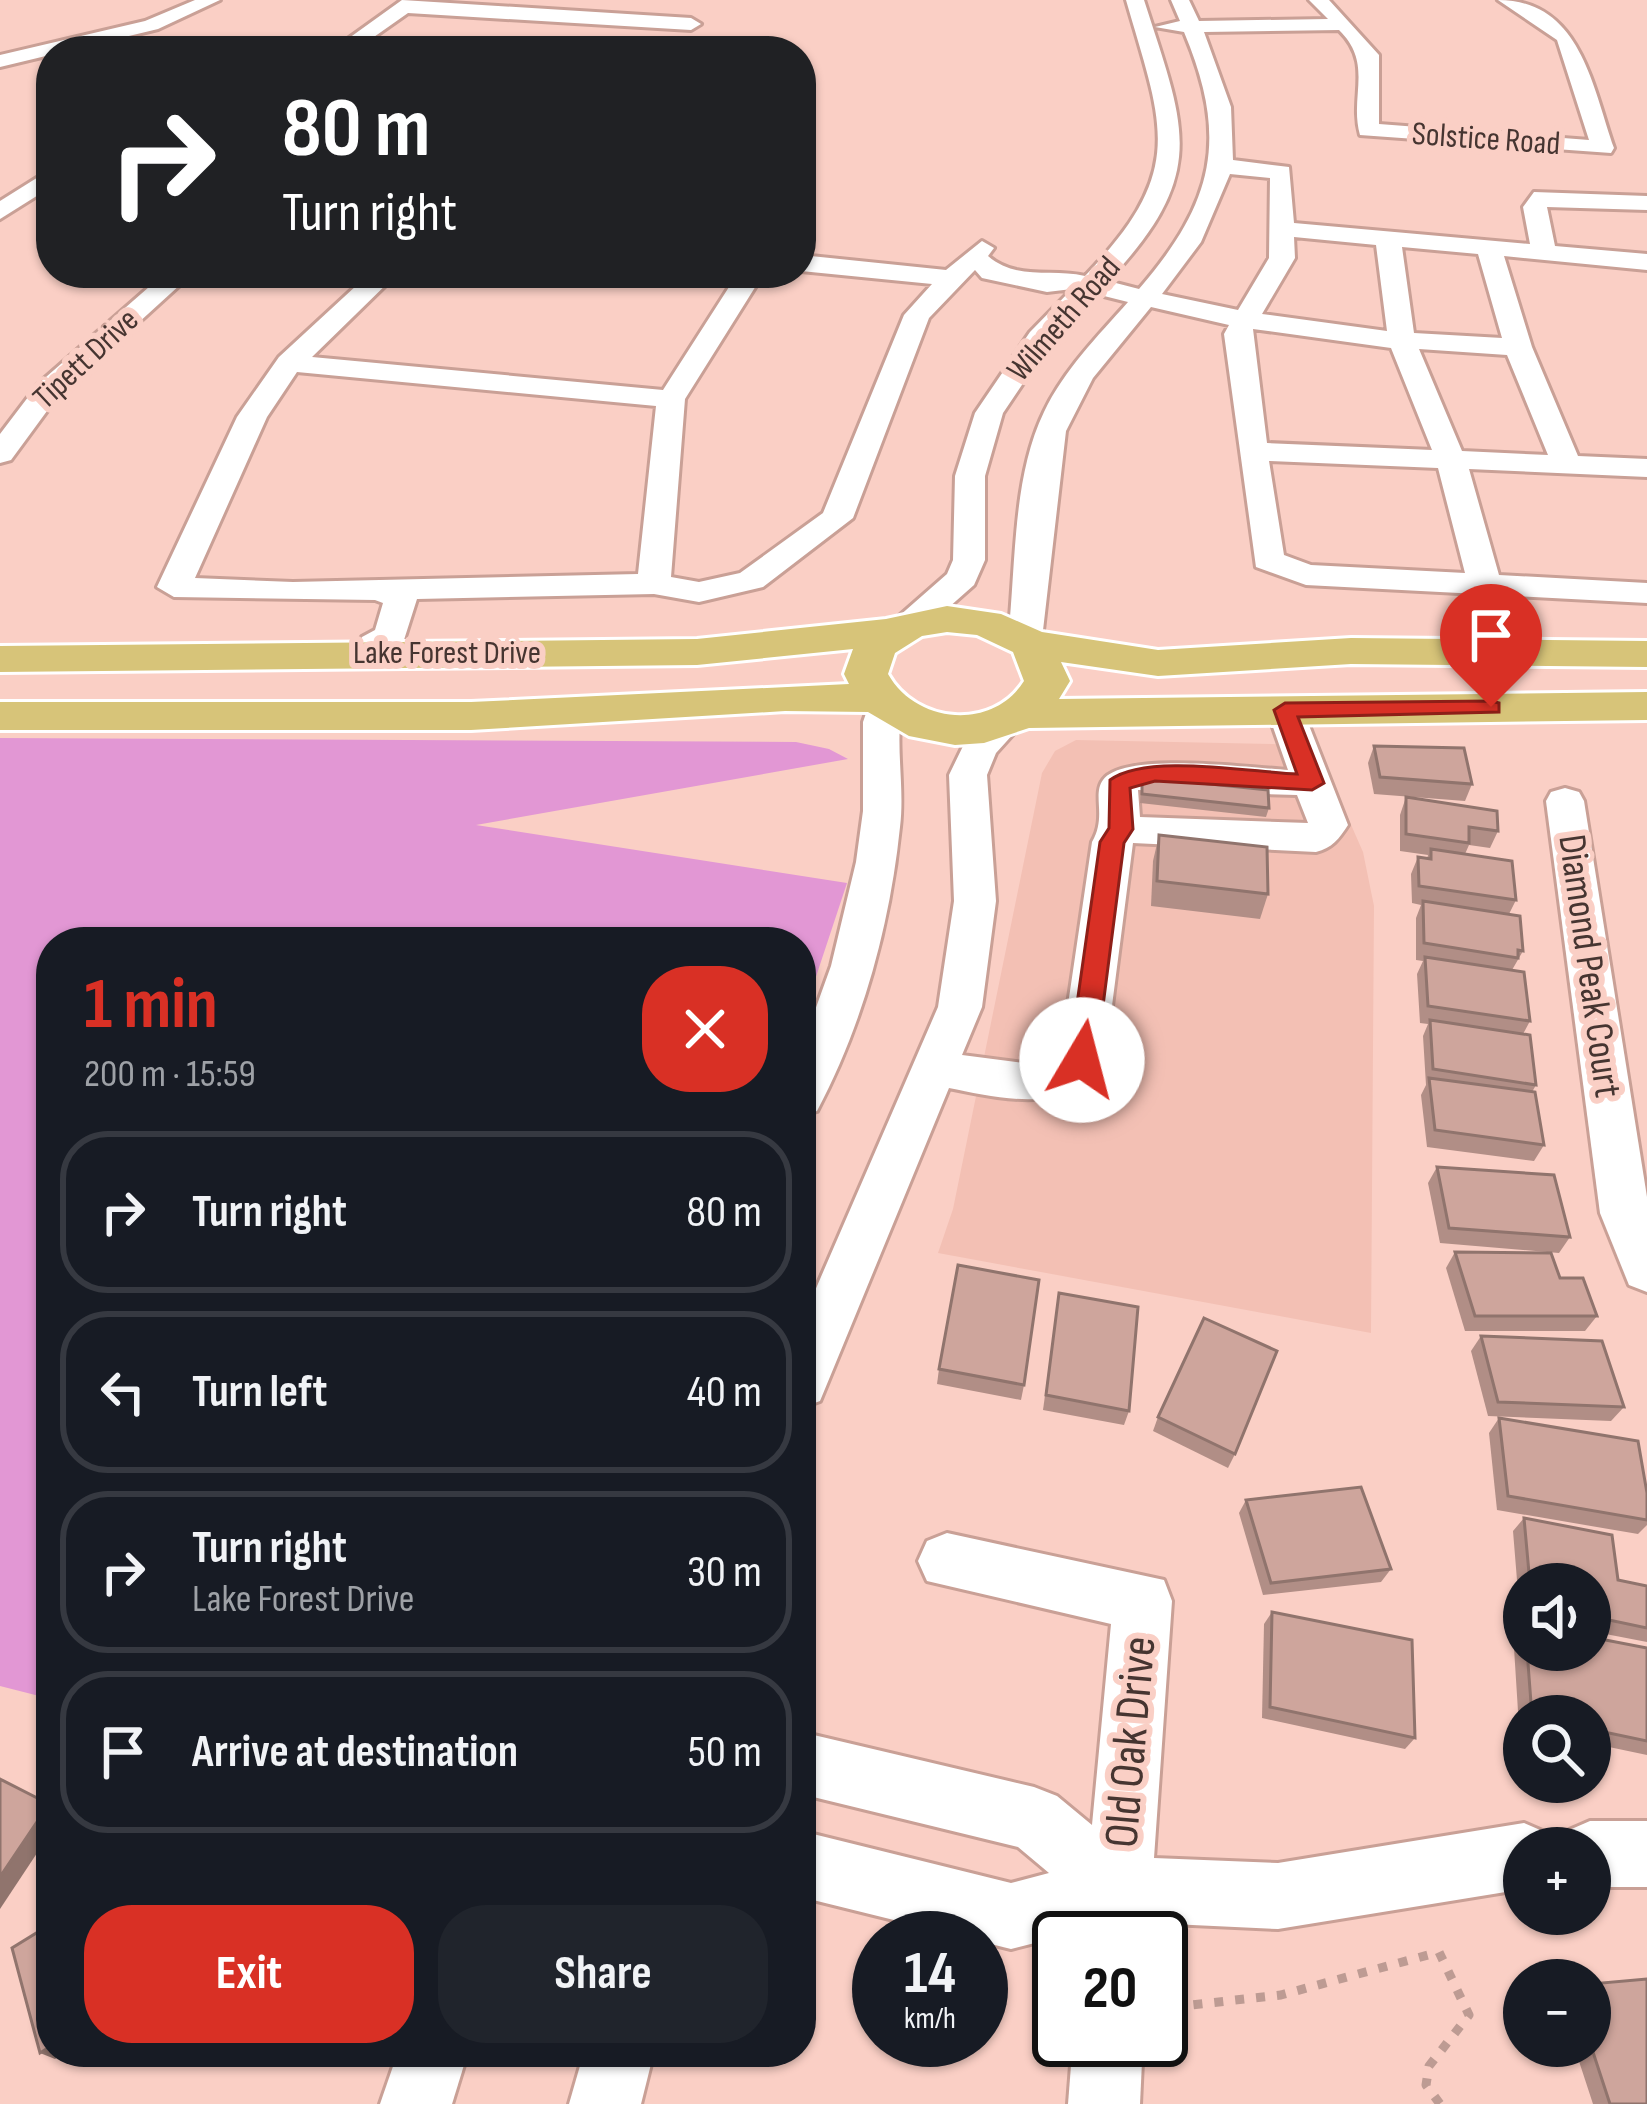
<!DOCTYPE html>
<html lang="en">
<head>
<meta charset="utf-8">
<style>
	body { margin:0; font-family:"Sofia Sans Condensed",sans-serif; background:#20242c; color:#f1f3f6; height:100vh; display:flex; flex-direction:column; font-size:45px; white-space:nowrap }
	* { box-sizing:border-box; margin:0 }
	p { font-size:39px; color:#9ea1a6 }
	.icon { flex:none; width:66px; height:66px; fill:none; stroke:currentColor; stroke-width:2; stroke-linecap:round; stroke-linejoin:round }
	.map { position:relative; flex:1; overflow:hidden }
	.details { position:absolute; left:36px; top:927px; width:780px; height:1140px; display:flex; flex-direction:column; background:#171b24; border-radius:48px; box-shadow:0 3px 9px #0004 }
	.details>* { flex:none }
	.banner { position:absolute; left:36px; top:36px; width:780px; height:252px; border-radius:48px; box-shadow:0 3px 9px #0004; background:#202124; color:#fff; overflow:hidden }
	.buttons { position:absolute; left:1503px; top:1563px; display:grid; gap:24px }
	.buttons a { display:grid; place-items:center; width:108px; height:108px; border-radius:50%; background:#171b24; box-shadow:0 3px 9px #0004; font-size:60px }
	.speed { position:absolute; left:852px; top:1911px; display:flex; gap:24px; font-size:60px; font-weight:700; text-align:center }
	.speed>* { display:grid; place-content:center; width:156px; height:156px; border-radius:50%; background:#171b24; box-shadow:0 3px 9px #0004; line-height:1 }
	.speed small { font-size:30px; font-weight:400 }
	.speed .limit { border:6px solid #111; border-radius:18px; background:#fff; color:#111 }
	.pin { position:absolute; display:grid; place-items:center; width:102px; height:102px; color:#fff; margin:-123px -51px; border-radius:50% 50% 50% 0; rotate:-45deg; box-shadow:0 0 12px #0007 }
	.pin .icon { rotate:45deg }
	.me { position:absolute; width:132px; margin:-66px; rotate:8deg; stroke-linejoin:round; filter:drop-shadow(0 0 9px #0008) }
	.turn { display:flex; align-items:center; gap:42px; height:252px; padding:0 48px; font-size:54px }
	.turn .icon { width:156px; height:156px; stroke-width:2.5 }
	.turn b { display:block; font-size:84px; line-height:102px }
	.round { display:grid; place-items:center; flex:none; width:126px; height:126px; border-radius:48px; background:#20242c }
	.head { display:flex; align-items:center; justify-content:space-between; height:204px; padding:0 48px }
	h1 { font-size:72px; font-weight:700; line-height:90px; color:#d93025 }
	.action { display:flex; gap:24px; margin-top:auto; padding:24px 48px }
	.action a { flex:1; height:138px; border-radius:48px; background:#d93025; color:#fff; font-size:48px; font-weight:700; line-height:138px; text-align:center }
	.action a+a { background:#20242c; color:#f1f3f6 }
	ul { padding:0; list-style:none }
	li { display:flex; align-items:center; gap:36px; height:162px; margin:0 24px 18px; padding:0 24px; border:6px solid #363941; border-radius:48px }
	li div { flex:1 }
	li b { display:block; font-size:45px }
	li em { font-style:normal }
	.map>svg:first-child { display:block }
</style>
</head>
<body>
<div class="map">
<svg width="1647" height="2104" viewBox="0 0 1647 2104">
	<rect width="100%" height="100%" fill="#facfc5"/>
	<polygon fill="#f3c0b4" points="1076,740 1316,745 1363,852 1374,906 1371,1333 938,1253 953,1209 1042,773 1055,751"/>
	<polygon fill="#e297d4" points="0,738 796,742 829,749 848,759 476,825 847,883 801,1022 801,942 51,942 51,1699 0,1686"/>
	<g fill="none" stroke-linecap="round" stroke-linejoin="round">
		<g stroke="#c9a096" stroke-width="6">
			<g id="minor">
				<polygon points="195,0 220,0 158,29 0,67 0,55 145,21"/>
				<polygon points="402,0 691,18 701,24 691,30 408,13 354,51 331,51"/>
				<path d="M1126,0H1144C1185,128 1210,173 1108,281L1139,289C1214,202 1229,139 1184,32L1155,27L1180,21L1171,0H1189L1199,21L1328,19L1309,0H1329L1379,55V124L1589,140L1557,40L1498,0C1580,0 1592,85 1614,148L1611,153L1360,135C1349,96 1374,64 1339,30L1204,32L1231,107L1233,160L1289,167L1294,223L1530,244L1523,207L1534,192L1647,196V210L1547,207L1555,246L1647,254V270L1504,256L1532,347L1578,456L1647,459V477L1469,469L1499,575L1647,583V603L1306,585L1256,567L1224,334L1229,325L1151,307L1093,378L1066,431L1042,639L1025,649L1013,646L1008,639C1016,567 1012,478 1044,412C1064,370 1098,336 1128,302L1096,294L1050,343L1003,413L985,476V560L974,585L922,631H898L893,624L898,617L947,574L953,560L955,476L975,413L1030,332L1072,289L1047,292L982,278L975,270L929,318L853,518L763,587L699,602L654,594L417,599L403,643L390,650L383,661L371,665L353,654L362,637L375,630L383,603L375,600L174,597L157,587L237,417L279,357L370,273H398L312,357L663,390L738,273H764L685,399L671,577L699,582L740,573L823,513L904,315L932,284L801,271V255L946,270L982,241L994,248L988,256C1017,281 1051,268 1085,276C1187,170 1163,128 1126,0ZM1230,174L1270,178L1269,258L1238,310L1162,294L1201,242ZM1294,237L1376,245L1387,331L1262,314L1295,258ZM1402,247L1478,254L1502,338L1414,333ZM1253,329L1391,348L1432,450L1267,443ZM1419,349L1507,355L1548,455L1462,451ZM297,372L656,406L638,574L293,582L195,578L267,417ZM1269,461L1438,468L1465,573L1311,565L1284,555Z"/>
				<polygon points="51,169 51,187 0,219 0,201"/>
				<polygon points="165,273 193,273 58,396 11,460 0,463 0,434 38,384"/>
				<path d="M884,696L902,707C895,747 905,787 900,827C890,925 863,1024 817,1111L801,1116V1049L831,966L856,862L863,811V722L871,699Z"/>
				<path d="M1285,699L1303,710L1348,825C1339,839 1332,848 1316,852L1133,843L1105,1060C1074,1117 999,1098 949,1088L820,1401L801,1408V1323L938,1007L954,901L949,775L966,740L993,714H1019L1024,722L996,753L987,775L996,901L982,1007L962,1055L1032,1064L1061,1052L1092,842C1107,817 1092,795 1103,780C1123,751 1252,768 1288,770L1267,710ZM1138,790L1297,795L1308,823L1140,817Z"/>
				<polygon points="1565,788 1579,792 1584,801 1647,1197 1647,1292 1629,1285 1600,1213 1546,801 1551,792"/>
				<polygon points="947,1533 1164,1580 1172,1601 1154,1858 1278,1863 1524,1823 1547,1833 1553,1848 1524,1848 1524,1889 1278,1929 1150,1923 1149,1938 1081,1938 1082,1931 1011,1949 801,1897 801,1831 1011,1883 1049,1873 1018,1847 801,1794 801,1732 1034,1787 1057,1796 1092,1825 1111,1624 927,1581 918,1561 927,1541"/>
				<polygon points="1590,1821 1647,1821 1647,1887 1590,1887 1590,1848 1560,1848 1567,1831"/>
				<polygon points="1073,2040 1143,2040 1140,2104 1068,2104"/>
				<polygon points="398,2052 468,2052 452,2104 380,2104"/>
				<polygon points="584,2052 654,2052 641,2104 569,2104"/>
			</g>
		</g>
		<g stroke="#fff" stroke-width="6">
			<path id="major" d="M947,606L1001,614L1042,632L1158,650L1351,638L1647,641V667L1351,664L1158,676L1061,662L1070,681L1059,699L1647,692V720L1029,728L984,743L955,745L909,736L868,712L785,711L471,730H0V702H471L849,684L844,674L853,649L697,665L0,672V646L697,639L886,619ZM947,632L977,635L1013,652L1024,681C993,731 916,724 888,674L895,653L922,636Z"/>
		</g>
		<polyline stroke="#bd9b93" stroke-width="9" stroke-dasharray="9 12" stroke-linecap="butt" points="1163,2051 1167,2021 1182,2006 1281,1995 1439,1952 1469,2015 1429,2066 1426,2085 1440,2104"/>
		<use href="#minor" fill="#fff" fill-rule="evenodd"/>
		<use href="#major" fill="#d7c479" fill-rule="evenodd"/>
	</g>
	<g fill="#b18e86">
		<polygon points="1374,746 1472,784 1465,801 1374,794 1368,763"/>
		<polygon points="1142,777 1269,808 1266,817 1140,803"/>
		<polygon points="1406,797 1498,831 1490,848 1469,845 1465,854 1516,900 1509,914 1523,951 1512,970 1530,1021 1523,1034 1536,1085 1532,1092 1544,1145 1534,1161 1427,1147 1421,1095 1426,1085 1423,1036 1428,1024 1420,1023 1417,974 1423,961 1416,960 1416,918 1421,905 1412,903 1411,874 1418,857 1427,859 1428,855 1400,851 1400,815"/>
		<polygon points="1159,835 1268,894 1260,919 1151,906 1153,861"/>
		<polygon points="1437,1167 1570,1237 1559,1253 1440,1243 1428,1183"/>
		<polygon points="1455,1252 1560,1278 1597,1316 1585,1331 1465,1331 1446,1268"/>
		<polygon points="1059,1293 1129,1411 1124,1425 1043,1410"/>
		<polygon points="1481,1336 1624,1407 1611,1421 1488,1416 1471,1351"/>
		<polygon points="939,1369 1024,1385 1021,1400 937,1384"/>
		<polygon points="1158,1417 1235,1454 1228,1468 1153,1431"/>
		<polygon points="1499,1418 1647,1520 1647,1525 1638,1534 1497,1510 1489,1433"/>
		<polygon points="1246,1500 1391,1569 1381,1582 1263,1595 1239,1513"/>
		<polygon points="1524,1518 1618,1580 1647,1586 1647,1642 1590,1631 1590,1584 1524,1584 1524,1618 1520,1617 1513,1531"/>
		<polygon points="1272,1612 1415,1738 1405,1749 1262,1718 1264,1624"/>
		<polygon points="1524,1638 1524,1650 1647,1648 1647,1755 1590,1743 1590,1716 1524,1716 1524,1728 1519,1727 1514,1648"/>
		<polygon points="1590,1984 1647,2104 1593,2104 1574,2046 1590,2046"/>
	</g>
	<g fill="#90746d">
		<polygon points="49,1804 51,1805 51,1832 0,1909 0,1877"/>
		<polygon points="51,2046 51,2052 66,2052 55,2059 40,2053"/>
	</g>
	<g fill="#cea59c" stroke="#90746d" stroke-width="3">
		<polygon points="1374,746 1464,748 1472,784 1380,777"/>
		<polygon points="1142,777 1268,790 1269,808 1142,794"/>
		<polygon points="1406,797 1497,811 1498,831 1469,827 1469,843 1406,834"/>
		<polygon points="1159,835 1267,847 1268,894 1157,881"/>
		<polygon points="1431,849 1512,861 1516,900 1419,886 1418,857 1431,859"/>
		<polygon points="1423,901 1520,916 1523,951 1518,950 1518,958 1424,943"/>
		<polygon points="1425,957 1524,972 1530,1021 1428,1006"/>
		<polygon points="1430,1020 1530,1035 1536,1085 1433,1069"/>
		<polygon points="1429,1078 1535,1092 1544,1145 1435,1130"/>
		<polygon points="1437,1167 1554,1175 1570,1237 1449,1228"/>
		<polygon points="1455,1252 1551,1253 1560,1278 1583,1278 1597,1316 1475,1316"/>
		<polygon points="958,1265 1039,1280 1024,1385 939,1369"/>
		<polygon points="1059,1293 1138,1307 1129,1411 1046,1395"/>
		<polygon points="1204,1318 1277,1351 1235,1454 1158,1417"/>
		<polygon points="1481,1336 1602,1341 1624,1407 1498,1402"/>
		<polygon points="1499,1418 1638,1441 1647,1493 1647,1520 1508,1496"/>
		<polygon points="1361,1487 1391,1569 1271,1583 1246,1500"/>
		<polygon points="1524,1518 1612,1535 1618,1580 1647,1586 1647,1628 1590,1616 1590,1584 1530,1584"/>
		<polygon points="1272,1612 1412,1640 1415,1738 1270,1707"/>
		<polygon points="1590,1637 1647,1648 1647,1741 1590,1729 1590,1716 1532,1716 1527,1650 1590,1650"/>
		<polygon points="0,1779 49,1804 0,1877"/>
		<polygon points="51,1924 51,2046 40,2053 12,1948"/>
		<polygon points="1647,1979 1647,2104 1610,2104 1590,2043 1590,1984"/>
	</g>
	<path fill="#d93025" stroke="#8d1f18" stroke-width="3" d="M1491,701L1499,703V712L1298,717L1324,783L1312,790L1155,781L1130,788L1133,829L1124,843L1096,1060L1082,1071L1073,1068L1069,1060L1100,842L1109,828L1110,780C1146,753 1250,772 1297,774L1274,710L1285,703Z"/>
	<g text-anchor="middle" dominant-baseline="central" stroke-width="12" stroke-linejoin="round" paint-order="stroke">
		<g font-size="33" fill="#463531" stroke="#facfc5">
			<text transform="translate(1486 139) rotate(4)">Solstice Road</text>
			<text transform="translate(1064 319) rotate(-49)">Wilmeth Road</text>
			<text transform="translate(86 359) rotate(-43)">Tipett Drive</text>
			<text x="447" y="653">Lake Forest Drive</text>
		</g>
		<g font-size="39" fill="#463531" stroke="#facfc5">
			<text transform="translate(1589 966) rotate(82)">Diamond Peak Court</text>
		</g>
		<g font-size="48" fill="#463531" stroke="#facfc5">
			<text transform="translate(1131 1742) rotate(-85)">Old Oak Drive</text>
		</g>
	</g>
</svg>
<div class="buttons">
<a><svg class="icon" aria-label="sound" viewBox="0 0 24 24"><path d="M4 9h4l5-4v14l-5-4H4zM17 9q2 3 0 6"/></svg></a>
<a><svg class="icon" aria-label="search" viewBox="0 0 24 24"><circle cx="10" cy="10" r="6"/><path d="M15 15l6 6"/></svg></a>
<a>+</a>
<a>−</a>
</div>
<div class="speed"><div>14<small>km/h</small></div><div class="limit">20</div></div>
<div class="pin" style="left:1491px;top:707px;background:#d93025"><svg class="icon" aria-label="arrive" viewBox="0 0 24 24"><path d="M6 21V4h12l-3 4 3 4H6"/></svg></div>
<svg class="me" style="left:1082px;top:1060px" viewBox="-20 -20 40 40"><circle r="19" fill="#fff"/><path d="M0-13L10 11 0 6-10 11z" fill="#d93025"/></svg>
<div class="banner">
<div class="turn"><svg class="icon" aria-label="right" viewBox="0 0 24 24"><path d="M7 20v-9h11M14 6l5 5-5 5"/></svg><div><b>80 m</b>Turn right</div></div>
</div>
<section class="details">
<div class="head"><div><h1>1 min</h1><p>200 m · 15:59</p></div><a class="round" style="background:#d93025;color:#fff"><svg class="icon" aria-label="close" viewBox="0 0 24 24"><path d="M6 6l12 12M18 6L6 18"/></svg></a></div>
<ul>
<li><svg class="icon" aria-label="right" viewBox="0 0 24 24"><path d="M7 20v-9h11M14 6l5 5-5 5"/></svg><div><b>Turn right</b></div><em>80 m</em></li>
<li><svg class="icon" aria-label="left" viewBox="0 0 24 24"><path d="M17 20v-9H6M10 6l-5 5 5 5"/></svg><div><b>Turn left</b></div><em>40 m</em></li>
<li><svg class="icon" aria-label="right" viewBox="0 0 24 24"><path d="M7 20v-9h11M14 6l5 5-5 5"/></svg><div><b>Turn right</b><p>Lake Forest Drive</p></div><em>30 m</em></li>
<li><svg class="icon" aria-label="arrive" viewBox="0 0 24 24"><path d="M6 21V4h12l-3 4 3 4H6"/></svg><div><b>Arrive at destination</b></div><em>50 m</em></li>
</ul>
<div class="action"><a>Exit</a><a>Share</a></div>
</section>
</div>
</body>
</html>
